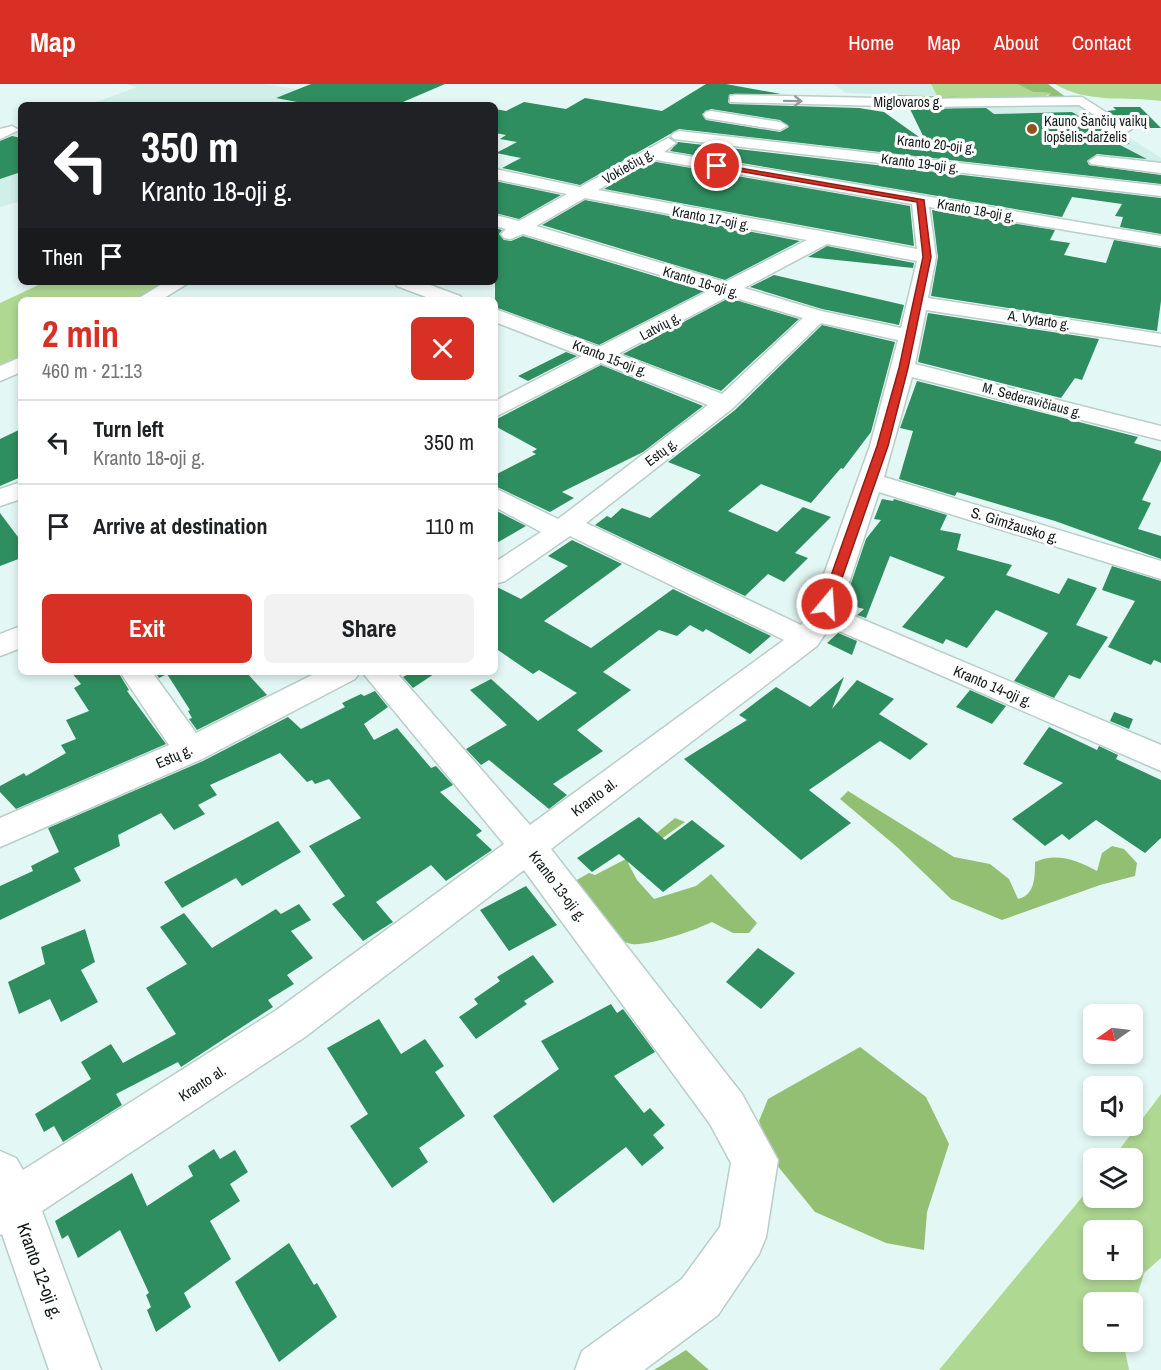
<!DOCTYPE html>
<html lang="en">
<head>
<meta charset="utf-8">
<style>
	body { margin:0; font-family:"Archivo Narrow",sans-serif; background:#f2f2f2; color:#202124; height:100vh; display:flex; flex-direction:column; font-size:22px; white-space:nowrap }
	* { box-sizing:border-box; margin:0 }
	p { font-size:20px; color:#757577 }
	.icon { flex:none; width:33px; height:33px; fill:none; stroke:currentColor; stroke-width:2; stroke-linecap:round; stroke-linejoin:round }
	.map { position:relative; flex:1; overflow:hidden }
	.panel { position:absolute; left:18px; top:213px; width:480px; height:378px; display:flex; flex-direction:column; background:#fff; border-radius:9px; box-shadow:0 3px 9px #0003 }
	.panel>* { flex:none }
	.top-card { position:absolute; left:18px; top:18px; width:480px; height:183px; border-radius:9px; box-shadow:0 3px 9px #0003; background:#202124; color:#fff; overflow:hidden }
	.needle { width:39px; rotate:256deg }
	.tools { position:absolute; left:1083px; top:920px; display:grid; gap:12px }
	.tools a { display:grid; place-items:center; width:60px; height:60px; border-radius:9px; background:#fff; box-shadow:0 3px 9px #0003; font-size:30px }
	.pin { position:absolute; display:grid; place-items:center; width:51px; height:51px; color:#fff; margin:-26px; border:3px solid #fff; border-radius:50%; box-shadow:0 2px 6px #0007 }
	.me { position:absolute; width:66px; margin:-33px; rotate:18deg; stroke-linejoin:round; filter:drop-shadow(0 0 4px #0008) }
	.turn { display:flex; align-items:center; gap:21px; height:126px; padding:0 24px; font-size:27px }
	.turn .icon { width:78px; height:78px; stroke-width:2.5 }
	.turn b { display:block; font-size:42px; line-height:51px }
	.then { display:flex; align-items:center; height:57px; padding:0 24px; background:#0003; gap:12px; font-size:22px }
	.round { display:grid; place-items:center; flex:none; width:63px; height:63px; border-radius:9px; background:#f2f2f2 }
	.summary { display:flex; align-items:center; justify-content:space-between; height:102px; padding:0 24px }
	h1 { font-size:36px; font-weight:700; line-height:45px; color:#d93025 }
	.primary-button { display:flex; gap:12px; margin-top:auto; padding:12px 24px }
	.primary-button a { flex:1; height:69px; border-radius:9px; background:#d93025; color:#fff; font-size:24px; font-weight:700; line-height:69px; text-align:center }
	.primary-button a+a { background:#f2f2f2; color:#202124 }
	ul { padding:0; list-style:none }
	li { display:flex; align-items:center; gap:18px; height:84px; padding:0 24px; border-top:2px solid #e0e0e0 }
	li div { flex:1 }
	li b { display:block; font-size:22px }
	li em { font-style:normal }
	header { display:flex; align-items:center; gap:36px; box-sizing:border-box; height:84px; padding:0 30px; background:#d93025; color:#fff }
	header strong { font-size:28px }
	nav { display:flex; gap:33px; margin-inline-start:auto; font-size:21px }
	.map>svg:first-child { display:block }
</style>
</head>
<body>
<header>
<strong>Map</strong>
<nav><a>Home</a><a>Map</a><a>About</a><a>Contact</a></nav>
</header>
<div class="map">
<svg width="1161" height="1286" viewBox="0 0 1161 1286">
	<rect width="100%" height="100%" fill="#e3f8f4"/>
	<g fill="#d1efe9">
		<polygon points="126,0 265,0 394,21 88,21 137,3"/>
		<polygon points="833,0 931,0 937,12 846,9"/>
		<polygon points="949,19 1078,21 1161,74 1161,82 1118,78 1088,58 956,35"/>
		<polygon points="21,45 21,117 0,123 0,53"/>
	</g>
	<g fill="#afd893" fill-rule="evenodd">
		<path d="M931,0H1017L1033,8L1051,9C1038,22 959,13 937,12Z"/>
		<path d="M1055,0H1161V17C1125,12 1088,20 1055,0Z"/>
		<polygon points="45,198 170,198 135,216 21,216 21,276 0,287 0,219"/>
		<path d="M1161,1010V1174L1144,1189L1133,1226L1132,1218H1094V1257H1123L1129,1286H939L1093,1100L1094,1113H1132V1074H1113ZM1094,1146H1132V1185H1094Z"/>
	</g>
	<g fill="#92bf72">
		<path d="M1017,0H1048L1067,14C1044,27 975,14 946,14C930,14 916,18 900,17L902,13L895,11L1027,15L1046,14L1051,9L1033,8Z"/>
		<path d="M848,707L954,773L990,780L1009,795L1018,815C1035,811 1035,793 1035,778C1056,768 1077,776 1097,787L1102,769L1112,762L1124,765L1137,779L1135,792L1100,801L1002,836L951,815L897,763L840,715Z"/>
		<path d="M675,734L685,738L628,779L637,796L654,815L696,802L711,790L757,839L749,849H733L712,838C696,846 649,862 632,860C614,859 580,814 568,801L589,789L595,791L624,776Z"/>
		<polygon points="860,963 926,1013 949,1060 927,1128 924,1166 886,1159 815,1128 776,1080 759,1037 768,1015"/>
		<polygon points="686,1266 709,1286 654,1286"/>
	</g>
	<g fill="#2f8e5f" fill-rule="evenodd">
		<polygon points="311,0 445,0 396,21 313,21 276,14"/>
		<path d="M706,0H726L781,10H730L728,18L730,20L859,24L884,28L926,58L910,25L986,24L994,30L1072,28L1087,37V29L1110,44H1100L1130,60L1120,61L1147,75L1097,70L1087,77L1089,81L1161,91V100L679,45L580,101L502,84L521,74L496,69L517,58L500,55L506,51L495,49V25L506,27L524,18L566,25L585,14L662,27ZM711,25L780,36L789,43L780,48L706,36L702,30Z"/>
		<polygon points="1113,23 1140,23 1161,44 1134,44 1107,27 1116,26"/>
		<polygon points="12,52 21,54 21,88 0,95 0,57"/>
		<polygon points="678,58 1161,114 1161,150 1120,143 1123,133 1115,132 1122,120 1072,113 1062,133 670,67"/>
		<polygon points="651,77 910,122 914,162 604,105"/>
		<polygon points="495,97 561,111 519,135 495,129"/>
		<polygon points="585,116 800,157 725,196 542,141"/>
		<polygon points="932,126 1055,146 1050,156 1070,159 1064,171 1106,179 1114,156 1161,164 1161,217 1157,247 931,212 938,173"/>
		<polygon points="495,144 502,146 499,150 504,156 511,157 523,152 704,207 599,261 495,223"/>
		<polygon points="827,162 914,179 913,184 808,173"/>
		<polygon points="774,191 904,221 899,241 822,225 750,203"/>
		<polygon points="729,214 799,235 721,307 623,270"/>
		<polygon points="928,229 1099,255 1082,296 1075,294 1061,314 918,278"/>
		<polygon points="822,241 895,258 871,348 843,385 841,384 811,419 761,400 728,427 777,448 803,423 831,433 795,469 808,474 784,498 768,490 745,512 595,441 607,432 611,434 622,424 650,434 701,391 668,378 735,326"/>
		<polygon points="566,268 577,272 528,297 518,292"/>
		<polygon points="601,281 703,322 643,368 562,408 574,414 550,428 495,402 495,391 536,370 532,368 537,365 495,342 495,336"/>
		<polygon points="917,297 1138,353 1134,359 1161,367 1161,377 1142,416 1151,419 1138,445 1161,452 1161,475 1055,437 957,408 955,412 899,395 913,347 900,344"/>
		<polygon points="21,345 21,393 0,402 0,355"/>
		<polygon points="882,415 893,417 894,415 947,431 940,446 961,450 957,466 1012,481 1006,491 1059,510 1068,494 1097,504 1076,541 1108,553 1080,595 1069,591 1054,614 1014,597 1048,549 996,526 967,564 946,555 943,560 902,543 945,493 890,472 866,534 857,531 864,525 844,520 866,455 881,436 874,435"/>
		<polygon points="495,426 526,442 495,460"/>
		<polygon points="0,429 21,457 21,474 0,482"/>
		<polygon points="572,456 622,480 544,537 591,564 673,505 771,552 750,570 706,545 703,548 690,541 677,552 659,546 603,588 631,606 577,646 603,667 553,700 567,711 549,725 489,676 481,681 466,665 507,641 470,606 491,595 538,637 577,609 539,586 533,590 495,564 495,502 521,515 568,482 548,472"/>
		<polygon points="1112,482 1161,497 1161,579 1154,576 1151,581 1108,563 1135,517 1102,506"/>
		<polygon points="838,549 857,557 852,571 827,559"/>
		<polygon points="71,588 118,588 129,606 127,607 166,660 16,725 0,708 0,702 24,689 26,692 66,669 61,661 76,655 66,636 89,627 74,604 81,600"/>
		<polygon points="155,588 246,588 267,611 197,646 189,635 192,634 188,627 190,626 167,590 159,594"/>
		<polygon points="412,588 433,588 434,590 413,604 403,593"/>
		<polygon points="844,593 832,625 857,596 894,615 879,630 928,660 910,676 880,657 809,706 851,739 801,776 684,675 747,636 739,631 776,603 810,623"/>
		<polygon points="970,606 1006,622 992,640 956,623"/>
		<polygon points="375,607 388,623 364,640 374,656 397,644 431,684 436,682 453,701 440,708 482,747 476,751 492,766 446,797 431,781 376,818 393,838 363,857 332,820 345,812 309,762 361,734 329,695 315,700 312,696 307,698 280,669 210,701 217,711 198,721 205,730 174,746 161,729 118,751 120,762 74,784 81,797 0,836 0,802 33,787 31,782 59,768 48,744 203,677 288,633 301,645 345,623 342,619 361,610 364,612"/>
		<polygon points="1114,628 1133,635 1129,645 1110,637"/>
		<polygon points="1049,643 1097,666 1099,662 1118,671 1116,675 1161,696 1161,754 1145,769 1096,736 1069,756 1062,750 1045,762 1012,735 1063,699 1023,680"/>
		<polygon points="639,733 665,756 692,736 725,762 663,808 619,770 592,788 577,774"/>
		<polygon points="278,737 301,768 242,802 236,794 182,824 164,798"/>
		<polygon points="526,802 557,841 509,867 480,826"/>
		<polygon points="299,820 311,836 291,847 313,874 287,891 294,900 268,916 273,923 181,983 178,978 116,1010 122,1021 63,1058 54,1042 44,1048 35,1030 91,995 81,978 111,960 123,979 176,950 146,904 187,880 160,843 184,829 212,864 276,825 281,830"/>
		<polygon points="85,845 95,878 81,886 98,918 61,938 50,915 19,930 8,898 45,880 41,863"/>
		<polygon points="758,864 795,889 761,925 726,898"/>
		<polygon points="533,871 554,898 524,917 527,920 476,955 459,933 478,920 474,915 500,897 497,893"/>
		<polygon points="611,920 617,929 623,925 655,968 614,992 644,1029 650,1024 665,1041 653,1051 664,1064 642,1082 626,1063 553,1119 493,1032 559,985 541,957"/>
		<polygon points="379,935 401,970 425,955 444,982 435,988 465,1032 419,1064 428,1078 392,1104 350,1042 368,1030 327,964"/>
		<polygon points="214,1065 220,1075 235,1066 248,1088 230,1100 240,1117 210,1137 231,1175 184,1209 191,1223 156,1248 147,1226 151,1223 146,1211 149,1209 120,1146 78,1174 68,1151 62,1155 55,1137 132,1089 147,1122 193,1092 188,1082"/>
		<polygon points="289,1159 314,1201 317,1199 337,1233 279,1278 235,1198"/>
	</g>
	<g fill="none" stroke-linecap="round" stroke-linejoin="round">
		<g stroke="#b9cdc9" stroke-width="3">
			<g id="minor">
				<polygon points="735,11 921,15 1082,13 1132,45 1125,49 1120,48 1079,21 921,23 730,18 730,12"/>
				<polygon points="711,27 780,38 787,42 780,46 706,34 704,31 706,28"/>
				<polygon points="12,42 19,46 0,55 0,45"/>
				<polygon points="679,47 1161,102 1161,112 674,55 671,52 674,49"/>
				<path d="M668,54L676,59L664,68L1161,152V162L929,123L936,173L928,214L1161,250V262L926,226L915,280L1161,342V356L912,293L884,393L1161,477V495L879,408L840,526L1161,661V687L830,543L817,562L551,765L742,1010L778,1076L766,1153L759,1170L718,1231L644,1286H575L582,1267L682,1195L720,1143L731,1079L710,1040L524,786L305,953L42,1127L101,1286H49L2,1150L0,1151V1067L16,1074L23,1086L275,927L504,760L362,588H396L530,741L784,556L570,452L505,497L495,500V478L541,448L495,423V404L558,435L708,321L601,279L495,333V317L582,272L495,238V225L599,263L710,206L523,150L510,155L504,154L501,150L506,145L495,142V131L519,137L567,110L495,95V85L580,103ZM651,75L912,120L917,165L598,106ZM585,114L807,156L725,198L536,142ZM827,160L917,177L901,244L821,227L744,204ZM729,212L803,234L722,310L618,270ZM821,239L898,256L870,362L810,529L801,541L586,439L733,324Z"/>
				<polygon points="1097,72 1161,79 1161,89 1091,80 1089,77"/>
				<polygon points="165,198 190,198 161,216 136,216"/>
				<polygon points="394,198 422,198 460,212 463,216 434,216 397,202"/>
				<polygon points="21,273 21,288 0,297 0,282"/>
				<polygon points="21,398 21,415 0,422 0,405"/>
				<polygon points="21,542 21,564 0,572 0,550"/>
				<polygon points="120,588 152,588 196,649 318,588 360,588 355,595 202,675 0,763 0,734 169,661"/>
			</g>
		</g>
		<use href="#minor" fill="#fff" fill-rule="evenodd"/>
	</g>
	<defs><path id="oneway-shaft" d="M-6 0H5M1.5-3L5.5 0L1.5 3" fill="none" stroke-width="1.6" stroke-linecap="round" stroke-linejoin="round" transform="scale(1.5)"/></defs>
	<use stroke="#959898" href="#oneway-shaft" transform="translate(793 17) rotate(1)"/>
	<polygon fill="#d93025" stroke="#8d1f18" stroke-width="1.5" points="717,80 924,116 931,173 908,284 888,362 833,520 827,524 821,520 877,362 899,284 923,173 917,118 715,83"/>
	<circle fill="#915317" stroke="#fff" stroke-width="2" cx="1032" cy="45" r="6"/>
	<g text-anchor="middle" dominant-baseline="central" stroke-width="6" stroke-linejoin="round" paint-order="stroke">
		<g font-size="14" fill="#131a19" stroke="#fff">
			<text x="908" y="18">Miglovaros g.</text>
			<text transform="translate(936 60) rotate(6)">Kranto 20-oji g.</text>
			<text transform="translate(920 79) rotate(7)">Kranto 19-oji g.</text>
			<text transform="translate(628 82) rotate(-30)">Vokiečių g.</text>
			<text transform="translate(976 126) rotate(10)">Kranto 18-oji g.</text>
			<text transform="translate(711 134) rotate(11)">Kranto 17-oji g.</text>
			<text transform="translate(701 198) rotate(17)">Kranto 16-oji g.</text>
			<text transform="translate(1039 236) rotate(9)">A. Vytarto g.</text>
			<text transform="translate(660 242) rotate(-28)">Latvių g.</text>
			<text transform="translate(610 274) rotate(21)">Kranto 15-oji g.</text>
			<text transform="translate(1032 316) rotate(15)">M. Sederavičiaus g.</text>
			<text transform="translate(661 368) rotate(-37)">Estų g.</text>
		</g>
		<g font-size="14" fill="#131a19" stroke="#fff" text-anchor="start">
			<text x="1044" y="37">Kauno Šančių vaikų<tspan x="1044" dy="16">lopšelis-darželis</tspan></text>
		</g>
		<g font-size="15" fill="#131a19" stroke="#fff">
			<text transform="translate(1015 441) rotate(17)">S. Gimžausko g.</text>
			<text transform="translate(993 602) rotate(23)">Kranto 14-oji g.</text>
			<text transform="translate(174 672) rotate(-24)">Estų g.</text>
			<text transform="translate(594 713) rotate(-37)">Kranto al.</text>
			<text transform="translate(558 802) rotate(53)">Kranto 13-oji g.</text>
			<text transform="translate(202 999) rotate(-33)">Kranto al.</text>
		</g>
		<g font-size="18" fill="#131a19" stroke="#fff">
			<text transform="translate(40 1187) rotate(70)">Kranto 12-oji g.</text>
		</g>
	</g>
</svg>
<div class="tools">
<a><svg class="needle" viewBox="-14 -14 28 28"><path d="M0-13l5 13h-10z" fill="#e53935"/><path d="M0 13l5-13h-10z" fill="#757577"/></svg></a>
<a><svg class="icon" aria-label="sound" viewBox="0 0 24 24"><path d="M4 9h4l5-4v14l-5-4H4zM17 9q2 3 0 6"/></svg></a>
<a><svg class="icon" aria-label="layers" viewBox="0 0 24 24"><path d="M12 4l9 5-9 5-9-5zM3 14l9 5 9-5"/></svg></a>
<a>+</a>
<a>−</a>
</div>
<div class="pin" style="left:717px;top:82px;background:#d93025"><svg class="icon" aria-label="arrive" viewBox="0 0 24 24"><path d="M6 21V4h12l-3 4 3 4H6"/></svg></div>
<svg class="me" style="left:827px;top:520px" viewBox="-20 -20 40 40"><circle r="17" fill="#d93025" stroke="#fff" stroke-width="3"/><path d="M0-11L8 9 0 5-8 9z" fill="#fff"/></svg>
<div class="top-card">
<div class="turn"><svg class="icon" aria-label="left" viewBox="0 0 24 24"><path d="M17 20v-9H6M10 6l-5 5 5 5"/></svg><div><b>350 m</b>Kranto 18-oji g.</div></div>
<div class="then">Then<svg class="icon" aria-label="arrive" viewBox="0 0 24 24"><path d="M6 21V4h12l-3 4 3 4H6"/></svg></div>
</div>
<section class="panel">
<div class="summary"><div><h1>2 min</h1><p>460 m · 21:13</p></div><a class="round" style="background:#d93025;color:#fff"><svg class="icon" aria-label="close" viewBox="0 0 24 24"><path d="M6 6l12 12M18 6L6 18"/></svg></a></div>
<ul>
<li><svg class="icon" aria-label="left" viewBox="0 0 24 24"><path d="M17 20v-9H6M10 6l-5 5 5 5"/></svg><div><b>Turn left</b><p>Kranto 18-oji g.</p></div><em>350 m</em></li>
<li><svg class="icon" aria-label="arrive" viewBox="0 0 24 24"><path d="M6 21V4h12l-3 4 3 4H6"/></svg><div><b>Arrive at destination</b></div><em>110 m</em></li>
</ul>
<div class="primary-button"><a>Exit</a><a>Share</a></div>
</section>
</div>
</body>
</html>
